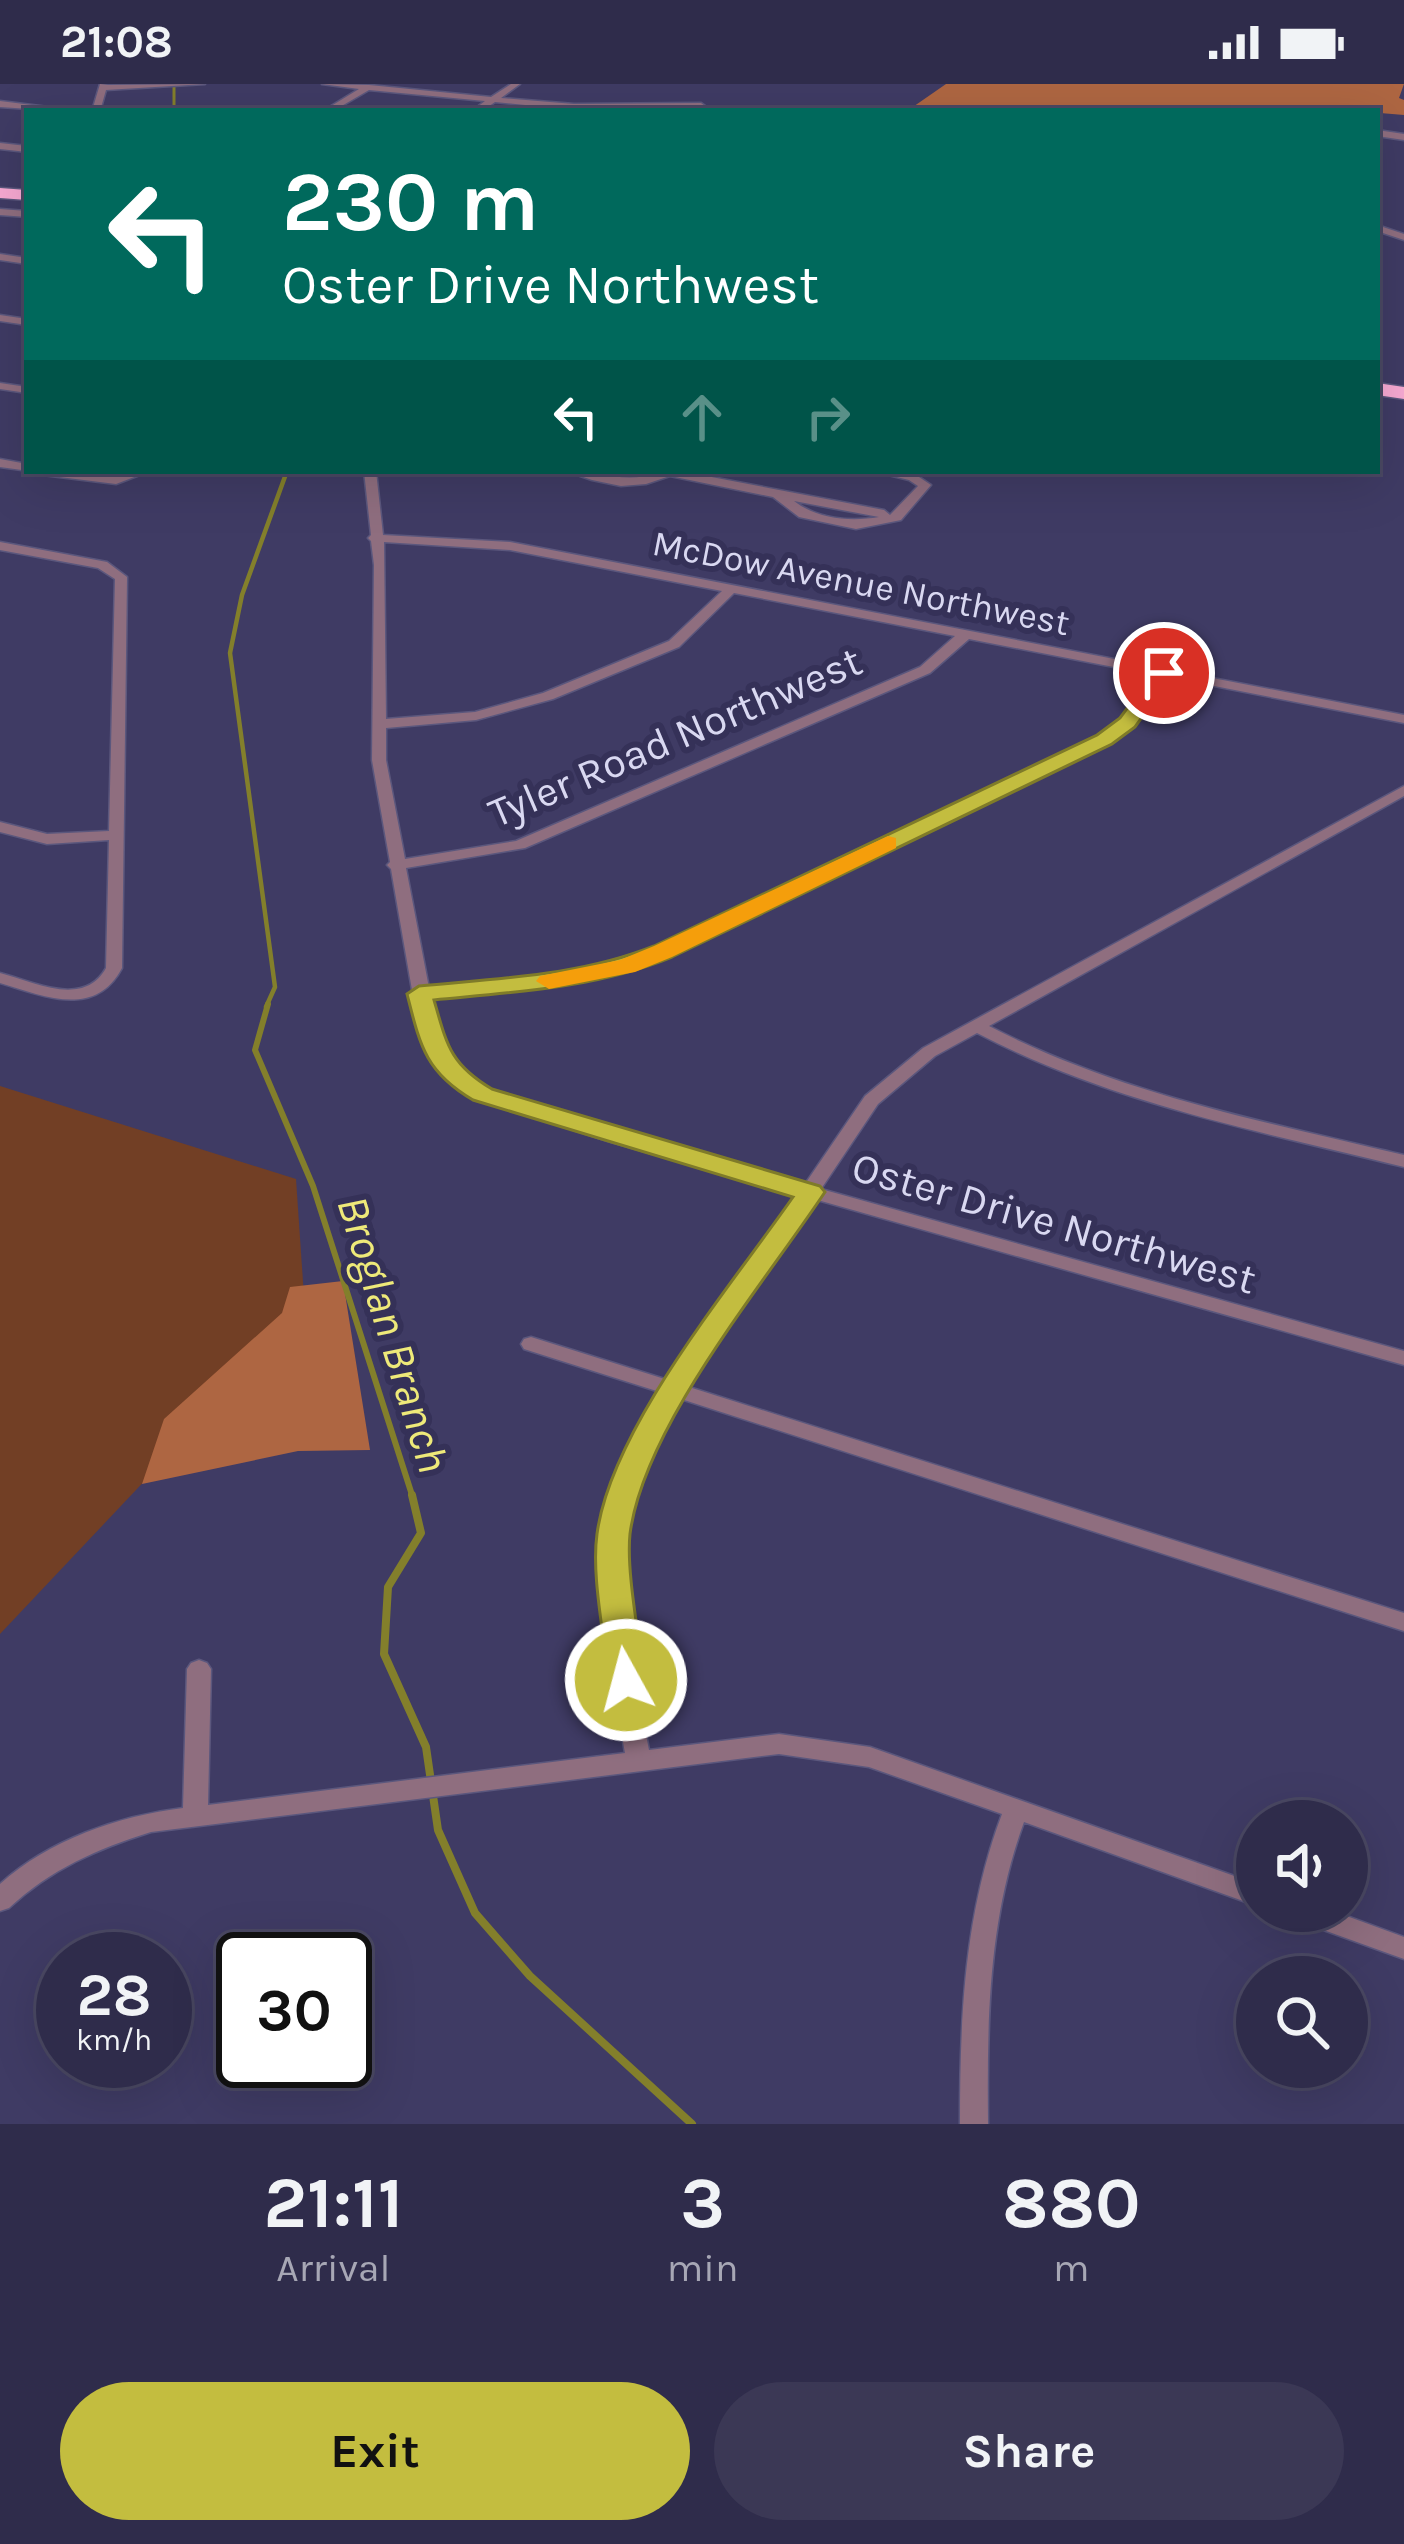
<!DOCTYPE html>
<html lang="en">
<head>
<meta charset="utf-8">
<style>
	body { margin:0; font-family:Karla,sans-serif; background:#3b3855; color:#f1f3f6; height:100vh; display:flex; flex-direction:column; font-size:45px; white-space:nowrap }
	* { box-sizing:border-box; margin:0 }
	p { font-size:39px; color:#a7a7b5 }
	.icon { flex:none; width:66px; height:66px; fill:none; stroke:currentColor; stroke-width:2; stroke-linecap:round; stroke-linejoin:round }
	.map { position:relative; height:2040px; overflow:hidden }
	.sheet { display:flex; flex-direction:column; background:#2f2c4b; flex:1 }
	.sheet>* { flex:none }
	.banner { position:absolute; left:24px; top:24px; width:1356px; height:366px; border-radius:0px; box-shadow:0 12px 48px #0002,0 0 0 3px #4a4863; background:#00695c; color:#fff; overflow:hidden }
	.controls { position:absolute; left:1236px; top:1716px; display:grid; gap:24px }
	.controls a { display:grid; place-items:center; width:132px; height:132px; border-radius:50%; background:#2f2c4b; box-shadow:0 12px 48px #0002,0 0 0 3px #4a4863; font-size:60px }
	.speed { position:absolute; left:36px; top:1848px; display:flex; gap:24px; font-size:60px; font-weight:700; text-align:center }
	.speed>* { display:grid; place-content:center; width:156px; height:156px; border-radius:50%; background:#2f2c4b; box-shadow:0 12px 48px #0002,0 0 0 3px #4a4863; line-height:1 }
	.speed small { font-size:30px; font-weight:400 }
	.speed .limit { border:6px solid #111; border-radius:18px; background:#fff; color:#111 }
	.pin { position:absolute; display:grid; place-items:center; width:102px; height:102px; color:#fff; margin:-51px; border:6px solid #fff; border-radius:50%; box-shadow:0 3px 12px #0007 }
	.me { position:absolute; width:132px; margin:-66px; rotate:353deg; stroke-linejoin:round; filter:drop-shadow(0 0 9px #0008) }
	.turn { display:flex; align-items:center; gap:42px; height:252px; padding:0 60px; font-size:54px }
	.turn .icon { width:156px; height:156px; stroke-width:2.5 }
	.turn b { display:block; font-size:84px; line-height:102px }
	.lanes { display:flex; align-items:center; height:114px; padding:0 60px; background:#0003; justify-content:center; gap:60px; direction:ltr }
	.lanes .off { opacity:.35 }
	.eta { display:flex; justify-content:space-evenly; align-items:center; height:204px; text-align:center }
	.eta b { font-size:72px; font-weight:700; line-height:84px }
	.primary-button { display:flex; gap:24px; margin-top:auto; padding:24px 60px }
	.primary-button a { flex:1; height:138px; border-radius:72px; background:#c3bd3f; color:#111; font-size:48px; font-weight:700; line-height:138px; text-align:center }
	.primary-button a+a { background:#3b3855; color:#f1f3f6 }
	.status { display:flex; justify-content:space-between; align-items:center; height:84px; padding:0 60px; background:#2f2c4b; direction:ltr }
	.status svg { height:33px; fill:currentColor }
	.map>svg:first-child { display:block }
</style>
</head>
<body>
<div class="status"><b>21:08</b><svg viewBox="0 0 49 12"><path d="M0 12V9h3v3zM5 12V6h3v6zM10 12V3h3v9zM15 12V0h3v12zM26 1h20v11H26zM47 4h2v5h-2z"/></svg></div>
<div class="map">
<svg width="1404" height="2040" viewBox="0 0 1404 2040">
	<rect width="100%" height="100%" fill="#3f3b64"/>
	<polygon fill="#723f25" points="0,1002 296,1095 305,1227 0,1550"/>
	<g fill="#ae6642">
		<polygon points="946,0 1404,0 1399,14 1404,16 1404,31 1320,24 907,27"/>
		<polygon points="343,1197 370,1366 298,1367 142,1400 164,1335 282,1229 290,1203"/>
	</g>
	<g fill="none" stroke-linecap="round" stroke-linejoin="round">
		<polyline stroke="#837f2b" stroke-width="3" points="174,0 174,27"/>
		<polyline stroke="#837f2b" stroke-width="4.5" points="266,923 275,903 230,569 242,511 287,387"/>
		<polyline stroke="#837f2b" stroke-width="6" points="268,920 255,966 313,1102 413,1414"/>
		<polyline stroke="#837f2b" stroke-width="8" points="412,1411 421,1449 388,1503 384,1570 426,1663 438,1746 475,1829 530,1892 692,2040"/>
		<g stroke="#5b577d" stroke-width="3">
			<g id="minor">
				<polygon points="100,0 108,1 205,0 106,6 100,27 92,27"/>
				<polygon points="322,0 369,1 491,13 511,0 520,0 501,14 574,20 701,19 705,22 701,25 574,26 495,18 482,27 472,27 485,17 369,6 333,27 323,27 359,5"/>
				<polygon points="0,17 56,24 60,27 0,23"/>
				<polygon points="1377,46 1404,50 1404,56 1377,52"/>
				<polygon points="0,59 27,62 27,68 0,65"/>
				<polygon points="0,125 27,127 27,133 0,131"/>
				<polygon points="1377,141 1404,150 1404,156 1377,147"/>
				<polygon points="0,170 27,174 27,180 0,176"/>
				<polygon points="0,231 27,235 27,241 0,237"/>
				<polygon points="0,299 27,303 27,309 0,305"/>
				<polygon points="0,375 27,380 29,387 0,383"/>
				<path d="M37,387C62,387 85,391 109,392C123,392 136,387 150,387L116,400L43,391Z"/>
				<path d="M364,387H376L383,451L510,458L1404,631V639L1168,593L1133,641L1110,658L669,871L574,898L431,914L438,952L454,983L489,1007L623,1050L805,1100L865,1012L923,964L1404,702V712L989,942C1120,1010 1262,1037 1404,1071V1083C1258,1047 1111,1019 977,949L935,972L878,1020L821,1105L1404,1267V1281L814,1115L689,1303L1404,1529V1547L681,1315C658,1349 637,1385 628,1425C612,1503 635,1589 649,1666L779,1650L870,1663L1257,1800V1822L1024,1738C988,1836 987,1938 988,2040H960C960,1934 964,1831 1002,1730L869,1683L779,1670L151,1748C97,1765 51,1785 9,1824L0,1827V1800C49,1756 118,1732 183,1724L187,1585L191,1579L199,1576L207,1579L211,1585L208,1721L625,1669C612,1591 590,1506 606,1427C615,1384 639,1345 663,1309L524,1265L521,1260L524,1255L531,1253L671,1297L798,1111L611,1058L477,1015L441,990L420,952L391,785L387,781L390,778L372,676L374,481L371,457L368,454L371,451ZM384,458L510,466L722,507L669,557L543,609L475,628L386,635ZM734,509L955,552L920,583L516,757L405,775L386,676V644L476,636L553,615L679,563ZM969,555L1155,591L1123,635L1100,652L657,863L574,888L429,904L406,784L525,764L930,589Z"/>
				<path d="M566,387C598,387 626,400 657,389L656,387H680L884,426L890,431L918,402L909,396L872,387H910L931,401L901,436L856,445L799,433L773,413L670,392L646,400L621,402L592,396ZM794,417L879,433C850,438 817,435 794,417Z"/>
				<path d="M0,458L107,478L127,493L122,884C95,935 44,912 0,899V889C34,898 84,924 106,884L109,756L47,760L0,748V738L47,750L109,747L115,495L98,484L0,466Z"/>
				<polygon points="1289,1827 1333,1827 1404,1853 1404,1875 1293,1835"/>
			</g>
		</g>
		<g stroke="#5b577d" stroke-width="3">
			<g id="highway">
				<polygon points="0,104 27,106 27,116 0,114"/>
				<polygon points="1377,299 1404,303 1404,315 1377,311"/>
			</g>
		</g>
		<use href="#minor" fill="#8f6e7f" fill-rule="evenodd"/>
		<use href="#highway" fill="#f7a9d2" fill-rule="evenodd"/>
	</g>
	<path fill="#c3bd3f" stroke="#7f7b29" stroke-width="3" d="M1164,582L1174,589L1135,643L1112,660L672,873C596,904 515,908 434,916C447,961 450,980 492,1005L820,1102L825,1108C763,1201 644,1342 630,1450C626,1488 640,1556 644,1596L639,1606L626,1610L613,1606L608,1596C605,1553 591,1492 597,1450C611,1344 731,1202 793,1113L473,1016C425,988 420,961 407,910L419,902C499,894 580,892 654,862L1097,651L1120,634L1157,584Z"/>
	<polygon fill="#f59e0b" points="888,752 896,754 896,764 672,873 635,888 549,905 536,897 540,892 620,876 654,862"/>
	<g text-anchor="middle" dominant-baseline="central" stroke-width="12" stroke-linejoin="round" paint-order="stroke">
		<g font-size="36" fill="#d9d8f1" stroke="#353158">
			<text transform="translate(861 499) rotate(11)">McDow Avenue Northwest</text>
		</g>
		<g font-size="42" fill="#d9d8f1" stroke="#353158">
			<text transform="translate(675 653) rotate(-23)">Tyler Road Northwest</text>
			<text transform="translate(1054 1139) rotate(16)">Oster Drive Northwest</text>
		</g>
		<g font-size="45" font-style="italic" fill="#eee979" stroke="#353158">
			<text transform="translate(393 1250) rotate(73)">Broglan Branch</text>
		</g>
	</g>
</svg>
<div class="controls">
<a><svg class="icon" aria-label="sound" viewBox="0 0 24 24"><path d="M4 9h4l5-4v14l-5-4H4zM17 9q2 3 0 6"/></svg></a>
<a><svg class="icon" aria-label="search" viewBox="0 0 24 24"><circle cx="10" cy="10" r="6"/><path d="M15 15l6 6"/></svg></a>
</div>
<div class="speed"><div>28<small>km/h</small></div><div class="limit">30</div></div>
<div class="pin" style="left:1164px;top:589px;background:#d93025"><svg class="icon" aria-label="arrive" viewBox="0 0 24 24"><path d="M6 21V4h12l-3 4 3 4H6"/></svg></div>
<svg class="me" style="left:626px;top:1596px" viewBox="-20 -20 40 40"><circle r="17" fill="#c3bd3f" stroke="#fff" stroke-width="3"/><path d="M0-11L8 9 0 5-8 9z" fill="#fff"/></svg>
<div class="banner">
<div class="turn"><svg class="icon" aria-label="left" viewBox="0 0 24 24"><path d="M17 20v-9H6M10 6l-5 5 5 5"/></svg><div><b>230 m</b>Oster Drive Northwest</div></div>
<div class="lanes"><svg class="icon" aria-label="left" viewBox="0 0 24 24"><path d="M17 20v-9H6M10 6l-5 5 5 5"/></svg><svg class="icon off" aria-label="ahead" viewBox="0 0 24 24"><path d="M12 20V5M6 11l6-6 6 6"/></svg><svg class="icon off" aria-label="right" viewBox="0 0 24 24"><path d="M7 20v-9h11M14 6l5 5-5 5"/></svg></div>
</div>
</div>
<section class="sheet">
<div class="eta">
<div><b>21:11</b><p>Arrival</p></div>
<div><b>3</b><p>min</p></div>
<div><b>880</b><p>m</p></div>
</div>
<div class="primary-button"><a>Exit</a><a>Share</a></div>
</section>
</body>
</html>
